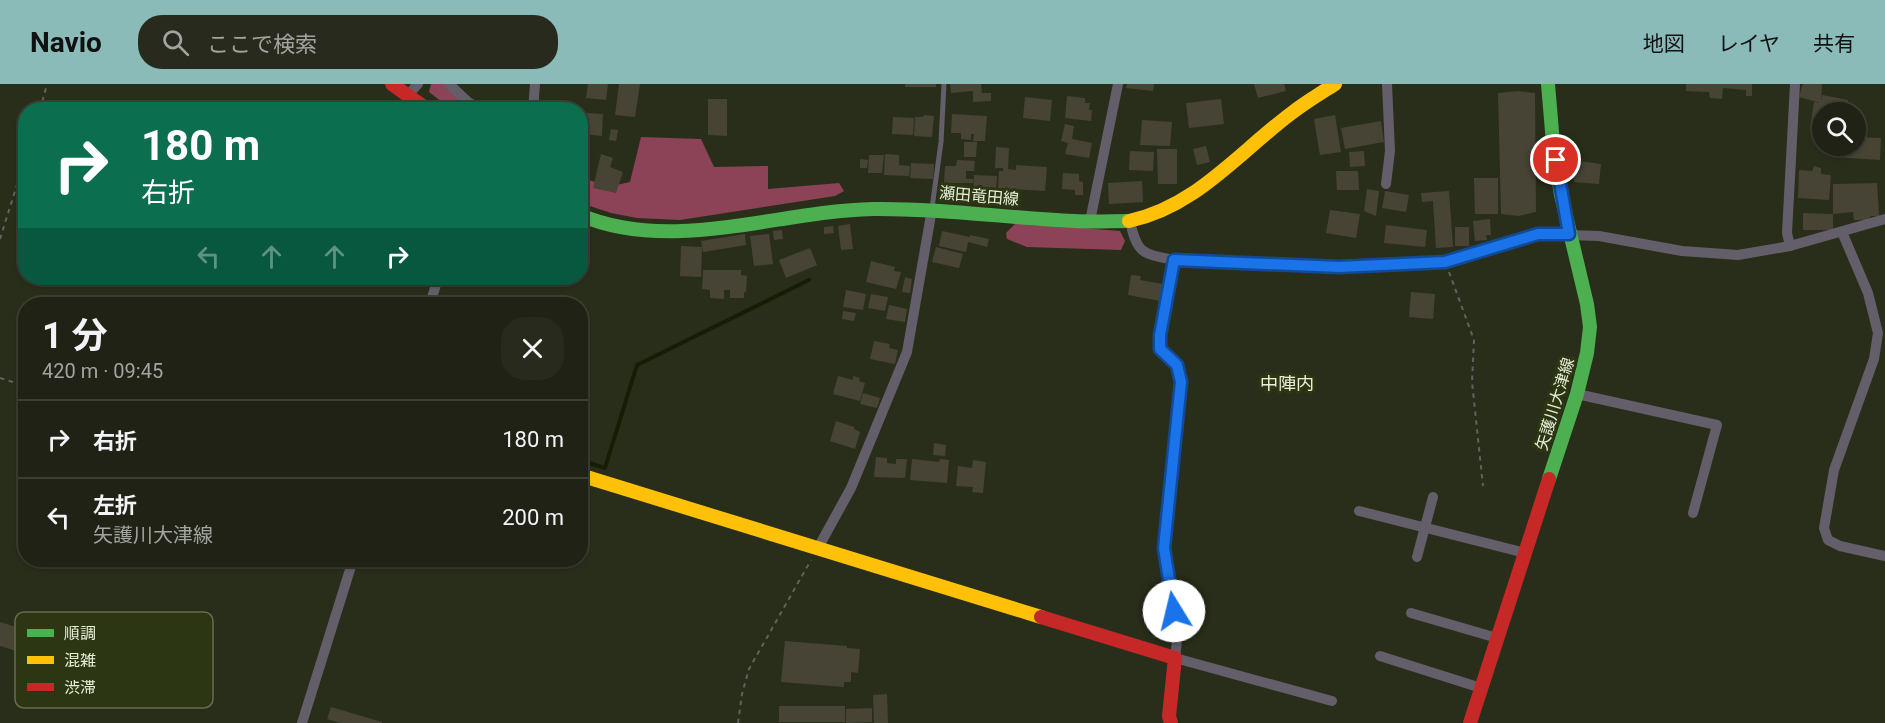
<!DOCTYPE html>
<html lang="ja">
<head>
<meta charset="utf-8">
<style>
	body { margin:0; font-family:Roboto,"Noto Sans JP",sans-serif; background:#272a1d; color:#f1f3f6; height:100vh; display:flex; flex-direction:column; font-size:22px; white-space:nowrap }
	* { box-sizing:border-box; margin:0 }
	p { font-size:20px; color:#a1a4a0 }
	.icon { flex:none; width:33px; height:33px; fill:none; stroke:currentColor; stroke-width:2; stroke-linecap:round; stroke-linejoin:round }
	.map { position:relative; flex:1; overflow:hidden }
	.side { position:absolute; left:18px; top:213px; width:570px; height:270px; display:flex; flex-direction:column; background:#1f2214; border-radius:24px; box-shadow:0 2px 4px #0004,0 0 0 2px #3c3f34 }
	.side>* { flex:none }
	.guide { position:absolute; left:18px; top:18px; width:570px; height:183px; border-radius:24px; box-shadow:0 2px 4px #0004,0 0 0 2px #3c3f34; background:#0b6e4f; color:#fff; overflow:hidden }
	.controls { position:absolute; left:1812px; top:18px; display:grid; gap:12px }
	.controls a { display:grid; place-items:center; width:54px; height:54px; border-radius:50%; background:#1f2214; box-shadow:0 2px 4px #0004,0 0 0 2px #3c3f34; font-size:30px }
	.pin { position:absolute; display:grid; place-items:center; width:51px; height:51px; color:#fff; margin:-26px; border:3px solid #fff; border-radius:50%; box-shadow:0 2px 6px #0007 }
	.me { position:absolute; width:66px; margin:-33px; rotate:351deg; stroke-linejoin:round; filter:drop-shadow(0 0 4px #0008) }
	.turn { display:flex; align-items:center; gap:21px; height:126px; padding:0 24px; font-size:27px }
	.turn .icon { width:78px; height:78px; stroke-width:2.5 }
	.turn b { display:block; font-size:42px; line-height:51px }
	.lanes { display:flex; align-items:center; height:57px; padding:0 24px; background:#0003; justify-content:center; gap:30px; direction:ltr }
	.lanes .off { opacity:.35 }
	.round { display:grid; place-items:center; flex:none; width:63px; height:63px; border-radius:24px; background:#272a1d }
	.overview { display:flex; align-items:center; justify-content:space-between; height:102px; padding:0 24px }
	h1 { font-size:36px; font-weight:700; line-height:45px }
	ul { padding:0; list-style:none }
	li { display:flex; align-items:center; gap:18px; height:78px; padding:0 24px; border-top:2px solid #3c3f34 }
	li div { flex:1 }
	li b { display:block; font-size:22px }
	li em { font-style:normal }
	header { display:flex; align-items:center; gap:36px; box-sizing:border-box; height:84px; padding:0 30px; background:#8bbbb9; color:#111 }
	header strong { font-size:28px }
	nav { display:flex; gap:33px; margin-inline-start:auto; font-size:21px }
	.search { width:420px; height:54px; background:#272a1d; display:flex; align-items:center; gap:15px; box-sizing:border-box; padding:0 21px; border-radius:24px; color:#a1a4a0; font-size:22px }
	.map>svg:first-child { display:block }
</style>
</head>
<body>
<header>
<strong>Navio</strong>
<div class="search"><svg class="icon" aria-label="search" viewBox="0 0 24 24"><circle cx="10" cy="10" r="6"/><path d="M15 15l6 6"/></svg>ここで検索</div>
<nav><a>地図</a><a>レイヤ</a><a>共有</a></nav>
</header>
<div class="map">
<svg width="1885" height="639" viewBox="0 0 1885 639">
	<rect width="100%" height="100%" fill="#292e1a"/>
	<g fill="#8c4358">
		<polygon points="431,0 451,0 463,14 490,25 451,25 429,8"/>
		<polygon points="641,53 701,55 714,83 768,82 768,105 839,99 844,107 835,112 680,136 637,134 611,129 581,119 580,94 612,102 630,98"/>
		<polygon points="1016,139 1120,147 1125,157 1121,166 1027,163 1007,155 1006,149"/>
	</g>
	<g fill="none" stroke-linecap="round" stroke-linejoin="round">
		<polyline stroke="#171d03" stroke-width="4" points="580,376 605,384 637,281 809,196"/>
	</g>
	<g fill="#474436">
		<polygon points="588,0 608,0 606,16 586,14"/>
		<polygon points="619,0 640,0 635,33 615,31"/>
		<rect x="905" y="0" width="31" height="3"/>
		<polygon points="950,0 981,0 982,9 991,9 991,17 973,18 973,7 951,9"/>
		<polygon points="1127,0 1154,0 1153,7 1126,4"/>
		<polygon points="1254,0 1284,0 1286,7 1258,14"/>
		<polygon points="1686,0 1752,0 1752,12 1746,12 1746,6 1723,4 1722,15 1710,14 1709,8 1686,7"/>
		<polygon points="1803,0 1822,0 1821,19 1822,11 1848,16 1846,28 1822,28 1822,46 1810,44 1814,18 1821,19 1799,13"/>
		<polygon points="1518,7 1535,9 1536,128 1519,132 1501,130 1498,9"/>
		<polygon points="1067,12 1085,14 1085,19 1090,19 1089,26 1092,26 1091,37 1065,34"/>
		<polygon points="1025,13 1052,16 1050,37 1023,34"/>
		<polygon points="708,15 727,15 727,52 708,51"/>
		<polygon points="1221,15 1224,40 1189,44 1186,19"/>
		<polygon points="587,29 603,30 602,52 585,50"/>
		<polygon points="952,30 987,32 985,57 973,57 974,50 971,50 971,56 961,55 961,49 951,49"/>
		<polygon points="924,31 934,32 932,53 914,52 915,33 923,33"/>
		<polygon points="1335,31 1341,68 1320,71 1314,35"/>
		<polygon points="893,33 914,34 913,51 892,50"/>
		<polygon points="1142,36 1172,38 1170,62 1140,61"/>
		<polygon points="1381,37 1384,58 1345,65 1341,44"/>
		<polygon points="1065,40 1074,42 1072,55 1092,59 1089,74 1065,70 1068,59 1061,57"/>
		<polygon points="611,45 618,46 616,57 609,56"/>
		<polygon points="1856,53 1881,54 1880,76 1834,73 1835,62 1856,62"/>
		<polygon points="964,58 977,58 976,73 964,73"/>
		<polygon points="1206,62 1210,78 1197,81 1193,65"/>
		<polygon points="996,63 1009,64 1008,85 1016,86 1016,81 1047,83 1045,107 998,104 999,87 1003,87 1003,84 995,84"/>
		<polygon points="1157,65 1177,65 1177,100 1158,100"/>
		<polygon points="1130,67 1154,68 1153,87 1129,86"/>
		<polygon points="1364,67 1365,82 1350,83 1349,68"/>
		<polygon points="601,70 613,74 610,83 623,88 616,109 593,104"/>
		<polygon points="885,70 899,71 899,81 910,82 909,92 884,91"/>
		<polygon points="869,71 884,71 882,89 868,89"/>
		<polygon points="860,75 868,76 867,84 860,84"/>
		<polygon points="957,76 975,77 974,87 966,87 966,95 973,95 973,99 944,99 945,82 956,82"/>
		<polygon points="1572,76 1601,80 1599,100 1574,98"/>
		<polygon points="911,79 934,80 933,95 910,94"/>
		<polygon points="1814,82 1821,84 1821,90 1831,91 1829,116 1798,114 1799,86 1812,87"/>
		<polygon points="1336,87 1358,87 1359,106 1337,106"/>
		<polygon points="1063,89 1079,90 1079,97 1083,98 1083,111 1075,111 1075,106 1062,105"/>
		<polygon points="974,91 997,92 996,107 973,106"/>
		<polygon points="1474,94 1498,94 1498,130 1475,130"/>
		<polygon points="1142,97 1143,118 1109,120 1108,99"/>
		<polygon points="1877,99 1879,132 1871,132 1868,136 1854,136 1853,128 1833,130 1833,100"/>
		<polygon points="1367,105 1379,107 1376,132 1364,127"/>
		<polygon points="1385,107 1409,111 1406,128 1382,124"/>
		<polygon points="1449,107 1453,163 1436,164 1433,117 1422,118 1421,109"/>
		<polygon points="1330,126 1360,130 1356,154 1326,149"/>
		<polygon points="1803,129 1833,130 1833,146 1803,146"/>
		<polygon points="1490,135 1491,151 1486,151 1487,156 1475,157 1473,137"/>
		<polygon points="850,140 853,165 841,166 838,142"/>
		<polygon points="1386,141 1427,146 1425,163 1384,159"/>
		<polygon points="833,142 834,149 824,150 824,143"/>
		<rect x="1455" y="143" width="14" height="19"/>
		<polygon points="782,146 783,155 774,156 773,147"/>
		<polygon points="942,147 970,153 970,151 989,155 987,163 968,158 966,168 939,162"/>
		<polygon points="745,150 746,161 703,168 701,157"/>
		<polygon points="769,150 773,180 754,182 750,152"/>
		<polygon points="681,162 702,163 701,193 680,192"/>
		<polygon points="936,163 963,170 959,184 932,178"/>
		<polygon points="810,164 817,181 786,194 779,176"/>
		<polygon points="871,177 895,183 894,187 901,188 896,205 866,198"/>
		<polygon points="703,186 741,186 741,191 747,192 746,208 744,208 744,214 730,214 730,206 724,206 724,215 710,214 710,206 702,205"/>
		<polygon points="1131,191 1141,192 1140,196 1163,200 1160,217 1128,211"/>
		<polygon points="905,193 912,195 910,209 902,208"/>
		<polygon points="846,206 866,210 863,226 843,223"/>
		<polygon points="1411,208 1435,210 1433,235 1409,233"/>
		<polygon points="871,210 888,213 885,227 868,224"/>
		<polygon points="156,212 165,220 148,220"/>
		<polygon points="889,221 907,225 905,238 886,235"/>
		<polygon points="843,227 856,229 854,237 842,235"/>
		<polygon points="874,257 890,260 889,264 898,266 895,280 870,275"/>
		<polygon points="838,292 853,296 853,292 860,294 859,297 865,299 860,317 833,310"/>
		<polygon points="863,309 880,314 877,324 860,320"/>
		<polygon points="836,337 854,343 854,345 860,348 855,365 830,357"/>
		<polygon points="934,359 946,361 945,372 933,371"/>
		<polygon points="876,373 887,374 887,379 896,380 896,375 907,375 905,394 874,393"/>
		<polygon points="912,375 939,378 940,375 949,376 947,399 910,396"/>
		<polygon points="973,376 986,378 983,409 972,408 973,403 956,402 958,382 972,384"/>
		<polygon points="0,538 59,556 52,578 0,562"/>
		<polygon points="785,557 847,562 847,564 860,565 858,589 851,588 851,598 844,598 844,603 781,598"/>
		<polygon points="887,610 888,639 874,639 873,611"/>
		<rect x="779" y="622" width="66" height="16"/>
		<polygon points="331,623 382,638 382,639 340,639 327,635"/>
		<polygon points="872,624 872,638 846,639 846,625"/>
	</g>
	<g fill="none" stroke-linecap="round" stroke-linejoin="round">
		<g stroke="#616160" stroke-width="2" stroke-dasharray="4.5 4.5" stroke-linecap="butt">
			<polyline points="40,26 47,0"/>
			<polyline points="0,155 26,72"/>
			<polyline points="1449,188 1474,256 1472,298 1483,402"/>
			<polyline points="0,294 26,302"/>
			<polyline points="738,639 742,610 749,585 811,476"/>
		</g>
		<polyline stroke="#645e6b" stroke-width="5" points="932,124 941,58 944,0"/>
		<g stroke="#645e6b" stroke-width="10">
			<polyline points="449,0 468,18 482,26"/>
			<polyline points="409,10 418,0"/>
			<polyline points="533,26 535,0"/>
			<polyline points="1386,100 1390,67 1387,0"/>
			<polyline points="1090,137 1118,0"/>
			<path d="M1130,137C1137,170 1143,170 1174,176L1339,183L1445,178L1538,150L1599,152L1682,167L1738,171L1790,162L1885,135"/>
			<polyline points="1842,148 1868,209 1878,249 1874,275 1834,386 1824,444 1828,456 1840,462 1885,472"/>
			<polyline points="1790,162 1787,149 1795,0"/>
			<polyline points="1174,176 1160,251 1160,265 1177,281 1181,298 1164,464 1178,548 1175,574 1332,617"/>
			<polyline points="430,220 438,194"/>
			<polyline points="1577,310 1717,341 1693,429"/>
			<polyline points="1359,427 1525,469"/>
			<polyline points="818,464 851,404 907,268 932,125"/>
			<polyline points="1417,473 1433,413"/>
			<polyline points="1411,529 1497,554"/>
			<polyline points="1380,572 1481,604"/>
			<polyline points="302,639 353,476"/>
		</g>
		<g stroke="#4caf50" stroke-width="14">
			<polyline points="1548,0 1553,59 1561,111 1587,220 1590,243 1587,269 1577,310 1549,395"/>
			<path d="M580,131C672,170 778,127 873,125C941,124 1007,134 1074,137C1092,138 1111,137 1129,137"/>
		</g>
		<g stroke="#ffc107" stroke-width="14">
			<path d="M1129,137C1196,123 1239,68 1293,28C1306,18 1321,9 1335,0"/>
			<polyline points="580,391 1041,533"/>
		</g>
		<g stroke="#c62828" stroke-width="14">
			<polyline points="392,0 428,26"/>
			<polyline points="1041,533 1175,574 1169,632 1171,639"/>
			<polyline points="1470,639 1549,395"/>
		</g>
	</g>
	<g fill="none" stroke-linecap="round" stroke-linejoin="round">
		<g stroke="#114b97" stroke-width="15">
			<polyline id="route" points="1174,527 1164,464 1181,298 1177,281 1160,265 1160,251 1174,176 1339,183 1445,178 1538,150 1569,150 1556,76"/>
		</g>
		<use href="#route" stroke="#1a73e8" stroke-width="10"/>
	</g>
	<g text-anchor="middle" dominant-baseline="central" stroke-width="6" stroke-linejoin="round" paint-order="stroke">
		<g font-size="16" fill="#e7eed9" stroke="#2d3612">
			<text transform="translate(979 112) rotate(5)">瀬田竜田線</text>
			<text transform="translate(1555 320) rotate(-73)">矢護川大津線</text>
		</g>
		<g font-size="18" fill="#e7eed9" stroke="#2d3612">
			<text x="1287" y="299">中陣内</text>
		</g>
	</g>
	<rect x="15" y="528" width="198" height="96" rx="9" fill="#2d3612" stroke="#656d4e" stroke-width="1.5"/>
	<rect x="27" y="545" width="27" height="8" fill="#4caf50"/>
	<rect x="27" y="572" width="27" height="8" fill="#ffc107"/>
	<rect x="27" y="599" width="27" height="8" fill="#c62828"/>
	<g font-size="16" fill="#e7eed9">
		<text x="64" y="555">順調</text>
		<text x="64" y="582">混雑</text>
		<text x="64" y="609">渋滞</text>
	</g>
</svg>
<div class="controls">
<a><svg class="icon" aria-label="search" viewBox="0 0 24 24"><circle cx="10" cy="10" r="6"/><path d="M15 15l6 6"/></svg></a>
</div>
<div class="pin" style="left:1556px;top:76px;background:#d93025"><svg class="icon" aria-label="arrive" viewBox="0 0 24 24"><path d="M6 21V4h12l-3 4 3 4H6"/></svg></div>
<svg class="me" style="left:1174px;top:527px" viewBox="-20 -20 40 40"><circle r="19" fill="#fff"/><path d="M0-13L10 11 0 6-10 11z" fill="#1a73e8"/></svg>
<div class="guide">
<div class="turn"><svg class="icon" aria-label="right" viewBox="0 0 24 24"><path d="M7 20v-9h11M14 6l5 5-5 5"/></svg><div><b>180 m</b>右折</div></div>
<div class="lanes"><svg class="icon off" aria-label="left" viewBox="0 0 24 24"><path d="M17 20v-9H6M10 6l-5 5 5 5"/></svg><svg class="icon off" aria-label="ahead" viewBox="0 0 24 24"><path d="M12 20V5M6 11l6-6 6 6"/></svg><svg class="icon off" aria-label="ahead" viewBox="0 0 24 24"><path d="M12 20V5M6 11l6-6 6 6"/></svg><svg class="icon" aria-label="right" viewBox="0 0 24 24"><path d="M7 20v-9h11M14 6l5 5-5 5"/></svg></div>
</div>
<section class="side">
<div class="overview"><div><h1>1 分</h1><p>420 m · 09:45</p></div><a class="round"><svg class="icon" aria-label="close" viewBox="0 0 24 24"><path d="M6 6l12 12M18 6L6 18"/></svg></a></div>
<ul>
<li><svg class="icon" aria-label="right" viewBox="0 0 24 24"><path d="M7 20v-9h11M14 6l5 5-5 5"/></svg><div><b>右折</b></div><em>180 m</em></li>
<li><svg class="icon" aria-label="left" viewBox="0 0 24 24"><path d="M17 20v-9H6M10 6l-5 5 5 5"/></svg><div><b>左折</b><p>矢護川大津線</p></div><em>200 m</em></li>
</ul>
</section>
</div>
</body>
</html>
